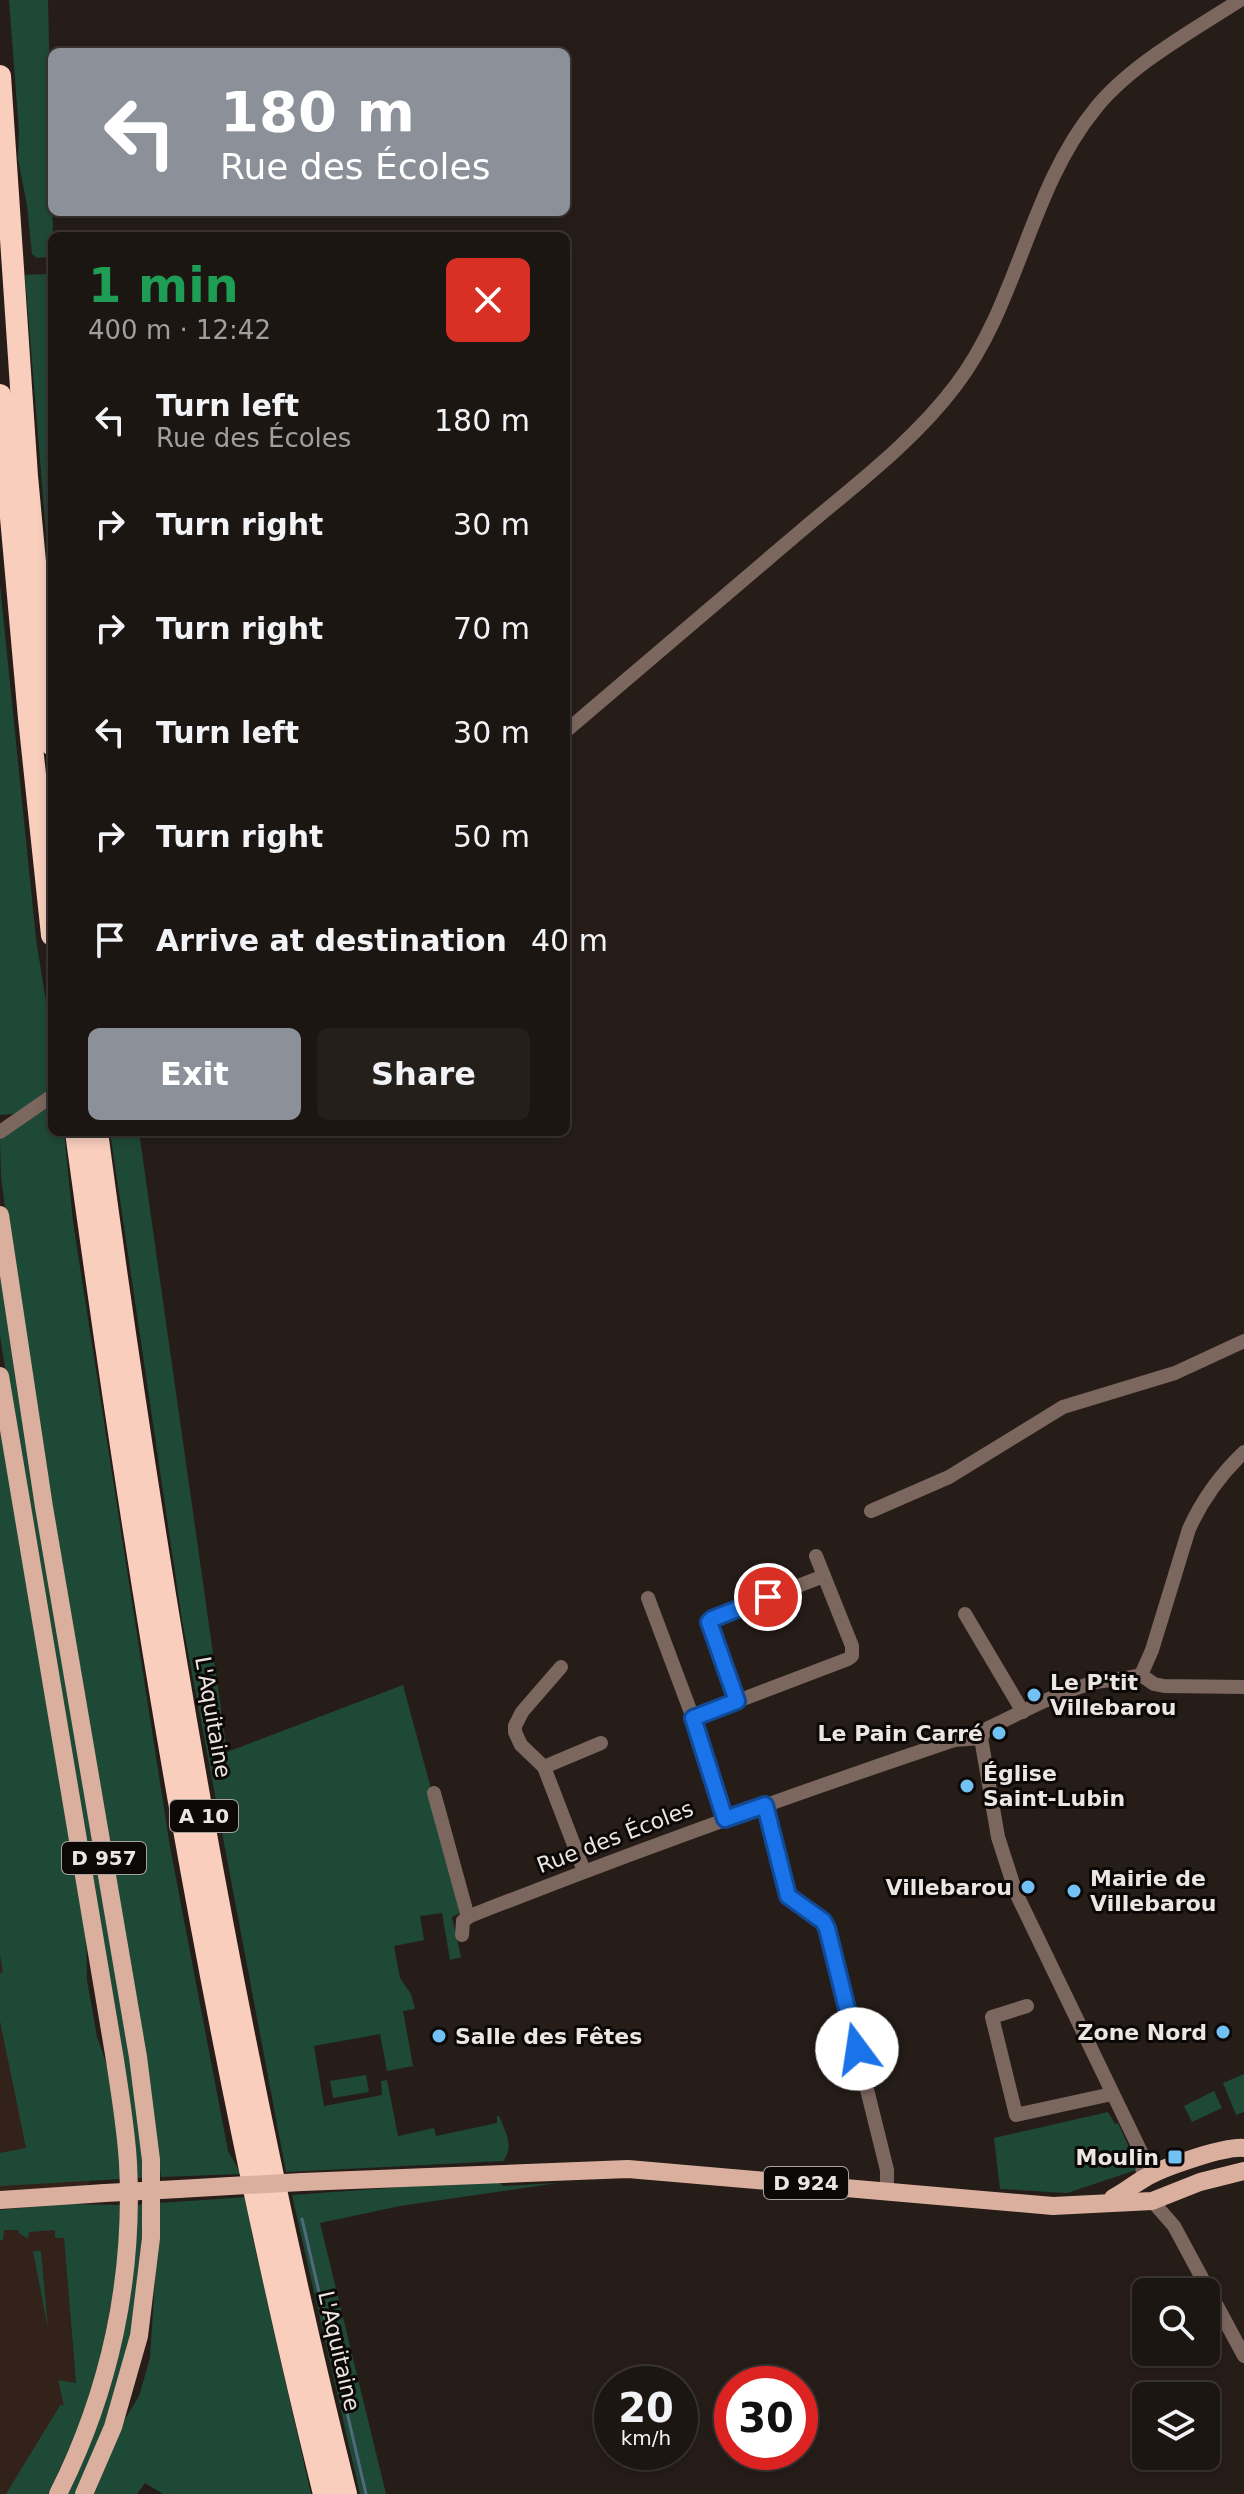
<!DOCTYPE html>
<html lang="en">
<head>
<meta charset="utf-8">
<style>
	body { margin:0; font-family:"DejaVu Sans",sans-serif; background:#251f1c; color:#f1f3f6; height:100vh; display:flex; flex-direction:column; font-size:30px; white-space:nowrap }
	* { box-sizing:border-box; margin:0 }
	p { font-size:26px; color:#a09fa0 }
	.icon { flex:none; width:44px; height:44px; fill:none; stroke:currentColor; stroke-width:2; stroke-linecap:round; stroke-linejoin:round }
	.map { position:relative; flex:1; overflow:hidden }
	.sheet { position:absolute; left:48px; top:232px; width:522px; height:904px; display:flex; flex-direction:column; background:#1c1613; border-radius:12px; box-shadow:0 4px 12px #0003,0 0 0 2px #3a3533 }
	.sheet>* { flex:none }
	.guide { position:absolute; left:48px; top:48px; width:522px; height:168px; border-radius:12px; box-shadow:0 4px 12px #0003,0 0 0 2px #3a3533; background:#8c9099; color:#fff; overflow:hidden }
	.fabs { position:absolute; left:1132px; top:2278px; display:grid; gap:16px }
	.fabs a { display:grid; place-items:center; width:88px; height:88px; border-radius:12px; background:#1c1613; box-shadow:0 4px 12px #0003,0 0 0 2px #3a3533; font-size:40px }
	.speed { position:absolute; left:594px; top:2366px; display:flex; gap:16px; font-size:40px; font-weight:700; text-align:center }
	.speed>* { display:grid; place-content:center; width:104px; height:104px; border-radius:50%; background:#1c1613; box-shadow:0 4px 12px #0003,0 0 0 2px #3a3533; line-height:1 }
	.speed small { font-size:20px; font-weight:400 }
	.speed .limit { border:12px solid #d22; background:#fff; color:#111 }
	.pin { position:absolute; display:grid; place-items:center; width:68px; height:68px; color:#fff; margin:-34px; border:4px solid #fff; border-radius:50%; box-shadow:0 2px 8px #0007 }
	.me { position:absolute; width:88px; margin:-44px; rotate:346deg; stroke-linejoin:round; filter:drop-shadow(0 0 6px #0008) }
	.turn { display:flex; align-items:center; gap:28px; height:168px; padding:0 40px; font-size:36px }
	.turn .icon { width:104px; height:104px; stroke-width:2.5 }
	.turn b { display:block; font-size:56px; line-height:68px }
	.round { display:grid; place-items:center; flex:none; width:84px; height:84px; border-radius:12px; background:#251f1c }
	.headline { display:flex; align-items:center; justify-content:space-between; height:136px; padding:0 40px }
	h1 { font-size:48px; font-weight:600; line-height:60px; color:#1e9e55 }
	.cta { display:flex; gap:16px; margin-top:auto; padding:16px 40px }
	.cta a { flex:1; height:92px; border-radius:12px; background:#8c9099; color:#fff; font-size:32px; font-weight:600; line-height:92px; text-align:center }
	.cta a+a { background:#251f1c; color:#f1f3f6 }
	ul { padding:0; list-style:none }
	li { display:flex; align-items:center; gap:24px; height:104px; padding:0 40px }
	li div { flex:1 }
	li b { display:block; font-size:30px }
	li em { font-style:normal }
	.map>svg:first-child { display:block }
</style>
</head>
<body>
<div class="map">
<svg width="1244" height="2494" viewBox="0 0 1244 2494">
	<rect width="100%" height="100%" fill="#261d19"/>
	<polygon fill="#33221a" points="0,1635 106,2151 64,2234 76,2388 13,2494 0,2494"/>
	<g fill="#1f4937">
		<polygon points="9,0 48,0 53,236 52,607 25,275 46,274 46,257 37,258 32,254 27,205 18,159 19,132"/>
		<polygon points="0,585 36,939 52,1039 52,1089 14,1114 0,1115"/>
		<polygon points="52,1104 52,1132 64,1132 73,1222 170,1847 228,2151 241,2174 161,2177 142,2033 16,1290 1,1177 0,1140"/>
		<path d="M110,1132H139L227,1752L403,1685L464,1911L452,1917L461,1957L450,1960L442,1913L420,1916L424,1940L394,1946L400,1978L411,1994L415,2009L403,2011L413,2066L387,2071L380,2034L314,2046L324,2106L382,2095L381,2081L387,2080L398,2136L434,2128L436,2136L497,2123V2116H499C505,2131 515,2147 503,2161L286,2172L182,1620Z"/>
		<polygon points="0,1259 126,2020 145,2178 135,2178 0,1336"/>
		<polygon points="0,1419 86,1926 87,1980 97,2037 109,2071 117,2122 121,2179 0,2186 0,2153 26,2148 0,2021 0,1974 3,1972 0,1955"/>
		<polygon points="1244,2074 1244,2112 1236,2115 1223,2083"/>
		<polygon points="366,2075 369,2092 333,2098 330,2081"/>
		<polygon points="1214,2091 1222,2108 1192,2122 1184,2106"/>
		<polygon points="1108,2112 1115,2124 1118,2123 1139,2169 1067,2193 1000,2189 994,2138"/>
		<polygon points="498,2180 503,2186 558,2183 400,2206 320,2223 386,2494 360,2494 292,2195"/>
		<polygon points="247,2197 252,2235 311,2494 163,2494 145,2483 137,2494 94,2494 124,2421 139,2396 150,2358 160,2203"/>
		<polygon points="65,2204 122,2205 122,2246 97,2379 72,2442 48,2494 6,2494 61,2404 64,2406 58,2380 76,2383 64,2238 55,2238 55,2230 29,2232 28,2239 19,2233 18,2230 4,2230 3,2240 0,2240 0,2210"/>
		<polygon points="146,2204 127,2366 78,2494 65,2494 79,2466 135,2205"/>
		<polygon points="33,2251 41,2251 48,2329"/>
	</g>
	<g fill="none" stroke-linecap="round" stroke-linejoin="round">
		<polyline stroke="#4f697d" stroke-width="3" points="302,2219 366,2494"/>
		<g stroke="#7c675e" stroke-width="14">
			<path d="M566,731C645,664 723,597 802,530C855,485 914,441 956,385C1019,302 1029,190 1095,109C1130,65 1192,31 1240,0"/>
			<polyline points="0,1132 52,1096"/>
			<polyline points="871,1511 949,1477 1063,1407 1175,1373 1244,1341"/>
			<polyline points="648,1598 693,1718 725,1819"/>
			<polyline points="965,1614 1023,1712"/>
			<polyline points="561,1667 522,1712 515,1726 515,1732 521,1745 544,1767 584,1871"/>
			<path d="M1141,1675L1152,1650L1189,1529C1202,1500 1221,1474 1244,1452"/>
			<polyline points="1141,1675 1154,1684 1164,1686 1244,1687"/>
			<polyline points="737,1701 709,1627 712,1619 824,1576"/>
			<polyline points="693,1718 848,1659 852,1656 852,1646 816,1556"/>
			<polyline points="981,1738 998,1837 1016,1893 1142,2154 1143,2179"/>
			<path d="M981,1738L986,1729C1021,1713 1059,1691 1097,1682C1111,1679 1126,1679 1141,1675"/>
			<polyline points="544,1767 601,1743"/>
			<polyline points="434,1793 468,1917"/>
			<polyline points="765,1805 788,1896 823,1921 827,1928 887,2170 887,2190"/>
			<path d="M462,1935L463,1921L470,1916C630,1853 791,1795 954,1740L981,1738"/>
			<polyline points="1027,2006 992,2017 1016,2115 1112,2094"/>
			<polyline points="1152,2201 1174,2226 1244,2356"/>
		</g>
		<g stroke="#dbaf9d" stroke-width="18">
			<polyline points="0,1215 44,1507 138,2057 151,2160 151,2238 139,2336 113,2427 84,2494"/>
			<path d="M0,1376L115,2060C120,2094 126,2128 128,2163C134,2278 110,2391 58,2494"/>
			<polyline points="302,2182 628,2169 1053,2206 1152,2201 1200,2182 1244,2171"/>
			<polyline points="179,2189 230,2186"/>
			<path d="M1113,2198C1125,2192 1134,2184 1145,2178C1163,2167 1225,2146 1244,2148"/>
			<polyline points="0,2200 105,2193"/>
		</g>
		<g stroke="#f9cebd" stroke-width="22">
			<polyline points="0,76 27,476 52,745"/>
			<polyline points="0,395 29,718 52,935"/>
			<path d="M76,1132C138,1589 213,2046 324,2494"/>
			<path d="M97,1132C158,1589 235,2046 346,2494"/>
		</g>
		<g stroke="#dbaf9d" stroke-width="18">
			<polyline points="230,2186 302,2182"/>
			<polyline points="105,2193 179,2189"/>
		</g>
	</g>
	<g fill="none" stroke-linecap="round" stroke-linejoin="round">
		<g stroke="#114b97" stroke-width="20">
			<polyline id="route" points="768,1597 712,1619 709,1622 737,1701 693,1718 725,1819 765,1805 788,1896 823,1921 827,1928 857,2049"/>
		</g>
		<use href="#route" stroke="#1a73e8" stroke-width="14"/>
	</g>
	<g fill="#72c1f5" stroke="#0c0807" stroke-width="3">
		<circle cx="1034" cy="1695" r="8"/>
		<circle cx="999" cy="1733" r="8"/>
		<circle cx="967" cy="1786" r="8"/>
		<circle cx="1028" cy="1887" r="8"/>
		<circle cx="1074" cy="1891" r="8"/>
		<circle cx="1223" cy="2032" r="8"/>
		<circle cx="439" cy="2036" r="8"/>
		<rect x="1167" y="2149" width="16" height="16" rx="4"/>
	</g>
	<g text-anchor="middle" dominant-baseline="central" stroke-width="6" stroke-linejoin="round" paint-order="stroke">
		<g fill="#0c0807" stroke="#a9a3a1" stroke-width="2">
			<rect x="170" y="1800" width="68" height="32" rx="6"/>
			<rect x="62" y="1842" width="84" height="32" rx="6"/>
			<rect x="764" y="2167" width="84" height="32" rx="6"/>
		</g>
		<g font-size="20" font-weight="bold" fill="#ece6e3">
			<text x="204" y="1816">A 10</text>
			<text x="104" y="1858">D 957</text>
			<text x="806" y="2183">D 924</text>
		</g>
		<g font-size="22" font-weight="bold" fill="#ece6e3" stroke="#0c0807" text-anchor="start">
			<text x="1050" y="1682">Le P'tit<tspan x="1050" dy="25">Villebarou</tspan></text>
			<text x="983" y="1733" text-anchor="end">Le Pain Carré</text>
			<text x="983" y="1773">Église<tspan x="983" dy="25">Saint-Lubin</tspan></text>
			<text x="1090" y="1878">Mairie de<tspan x="1090" dy="25">Villebarou</tspan></text>
			<text x="1012" y="1887" text-anchor="end">Villebarou</text>
			<text x="1207" y="2032" text-anchor="end">Zone Nord</text>
			<text x="455" y="2036">Salle des Fêtes</text>
			<text x="1159" y="2157" text-anchor="end">Moulin</text>
		</g>
		<g font-size="22" fill="#ece6e3" stroke="#0c0807">
			<text transform="translate(213 1717) rotate(80)">L'Aquitaine</text>
			<text transform="translate(615 1837) rotate(-21)">Rue des Écoles</text>
			<text transform="translate(339 2351) rotate(77)">L'Aquitaine</text>
		</g>
	</g>
</svg>
<div class="fabs">
<a><svg class="icon" aria-label="search" viewBox="0 0 24 24"><circle cx="10" cy="10" r="6"/><path d="M15 15l6 6"/></svg></a>
<a><svg class="icon" aria-label="layers" viewBox="0 0 24 24"><path d="M12 4l9 5-9 5-9-5zM3 14l9 5 9-5"/></svg></a>
</div>
<div class="speed"><div>20<small>km/h</small></div><div class="limit">30</div></div>
<div class="pin" style="left:768px;top:1597px;background:#d93025"><svg class="icon" aria-label="arrive" viewBox="0 0 24 24"><path d="M6 21V4h12l-3 4 3 4H6"/></svg></div>
<svg class="me" style="left:857px;top:2049px" viewBox="-20 -20 40 40"><circle r="19" fill="#fff"/><path d="M0-13L10 11 0 6-10 11z" fill="#1a73e8"/></svg>
<div class="guide">
<div class="turn"><svg class="icon" aria-label="left" viewBox="0 0 24 24"><path d="M17 20v-9H6M10 6l-5 5 5 5"/></svg><div><b>180 m</b>Rue des Écoles</div></div>
</div>
<section class="sheet">
<div class="headline"><div><h1>1 min</h1><p>400 m · 12:42</p></div><a class="round" style="background:#d93025;color:#fff"><svg class="icon" aria-label="close" viewBox="0 0 24 24"><path d="M6 6l12 12M18 6L6 18"/></svg></a></div>
<ul>
<li><svg class="icon" aria-label="left" viewBox="0 0 24 24"><path d="M17 20v-9H6M10 6l-5 5 5 5"/></svg><div><b>Turn left</b><p>Rue des Écoles</p></div><em>180 m</em></li>
<li><svg class="icon" aria-label="right" viewBox="0 0 24 24"><path d="M7 20v-9h11M14 6l5 5-5 5"/></svg><div><b>Turn right</b></div><em>30 m</em></li>
<li><svg class="icon" aria-label="right" viewBox="0 0 24 24"><path d="M7 20v-9h11M14 6l5 5-5 5"/></svg><div><b>Turn right</b></div><em>70 m</em></li>
<li><svg class="icon" aria-label="left" viewBox="0 0 24 24"><path d="M17 20v-9H6M10 6l-5 5 5 5"/></svg><div><b>Turn left</b></div><em>30 m</em></li>
<li><svg class="icon" aria-label="right" viewBox="0 0 24 24"><path d="M7 20v-9h11M14 6l5 5-5 5"/></svg><div><b>Turn right</b></div><em>50 m</em></li>
<li><svg class="icon" aria-label="arrive" viewBox="0 0 24 24"><path d="M6 21V4h12l-3 4 3 4H6"/></svg><div><b>Arrive at destination</b></div><em>40 m</em></li>
</ul>
<div class="cta"><a>Exit</a><a>Share</a></div>
</section>
</div>
</body>
</html>
